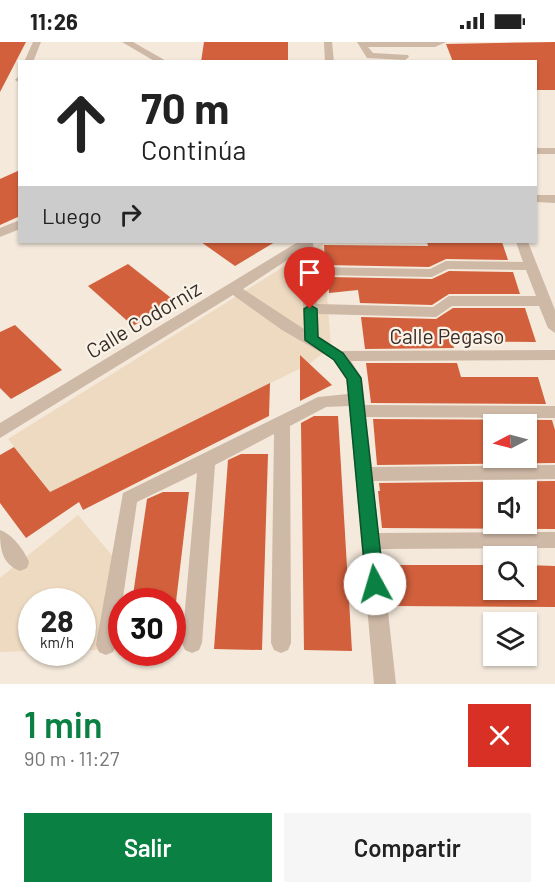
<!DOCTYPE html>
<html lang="es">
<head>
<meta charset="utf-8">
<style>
	body { margin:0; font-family:Barlow,sans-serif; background:#f6f6f6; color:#222; height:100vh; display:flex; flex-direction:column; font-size:22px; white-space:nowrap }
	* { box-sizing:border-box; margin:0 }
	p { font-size:20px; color:#767676 }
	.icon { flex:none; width:33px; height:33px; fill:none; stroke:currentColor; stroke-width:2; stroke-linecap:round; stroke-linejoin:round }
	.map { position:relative; height:642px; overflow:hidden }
	.details { display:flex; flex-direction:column; background:#fff; flex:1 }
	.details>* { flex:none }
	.banner { position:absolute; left:18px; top:18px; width:519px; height:183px; border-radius:0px; box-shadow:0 2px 4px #0004; background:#fff; color:#222; overflow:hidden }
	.needle { width:39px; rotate:264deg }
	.fabs { position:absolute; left:483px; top:372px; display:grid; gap:12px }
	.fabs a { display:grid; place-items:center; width:54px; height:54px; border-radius:0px; background:#fff; box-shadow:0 2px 4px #0004; font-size:30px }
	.speed { position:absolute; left:18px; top:546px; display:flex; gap:12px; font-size:30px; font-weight:700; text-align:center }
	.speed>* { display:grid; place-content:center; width:78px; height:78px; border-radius:50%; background:#fff; box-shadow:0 2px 4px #0004; line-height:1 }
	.speed small { font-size:15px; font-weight:400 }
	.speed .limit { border:9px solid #d22; background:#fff; color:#111 }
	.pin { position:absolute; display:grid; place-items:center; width:51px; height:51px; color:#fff; margin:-62px -26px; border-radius:50% 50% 50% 0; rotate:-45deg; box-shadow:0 0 6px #0007 }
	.pin .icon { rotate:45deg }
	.me { position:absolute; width:66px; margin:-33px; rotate:354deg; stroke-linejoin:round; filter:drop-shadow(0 0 4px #0008) }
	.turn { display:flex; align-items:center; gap:21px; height:126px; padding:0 24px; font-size:27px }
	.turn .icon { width:78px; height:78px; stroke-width:2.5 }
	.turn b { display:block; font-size:42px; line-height:51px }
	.then { display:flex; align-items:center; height:57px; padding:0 24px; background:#0003; gap:12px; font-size:22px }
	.round { display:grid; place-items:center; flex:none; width:63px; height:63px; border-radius:0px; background:#f6f6f6 }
	.summary { display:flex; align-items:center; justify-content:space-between; height:102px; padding:0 24px }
	h1 { font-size:36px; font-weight:600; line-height:45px; color:#0b8043 }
	.primary-button { display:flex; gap:12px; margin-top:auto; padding:12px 24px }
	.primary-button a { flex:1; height:69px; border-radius:0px; background:#0b8043; color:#fff; font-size:24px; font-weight:600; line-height:69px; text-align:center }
	.primary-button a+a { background:#f6f6f6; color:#222 }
	.status { display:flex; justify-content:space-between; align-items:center; height:42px; padding:0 30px; background:#fff; direction:ltr }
	.status svg { height:16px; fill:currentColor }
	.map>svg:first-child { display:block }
</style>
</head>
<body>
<div class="status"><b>11:26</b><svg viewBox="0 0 49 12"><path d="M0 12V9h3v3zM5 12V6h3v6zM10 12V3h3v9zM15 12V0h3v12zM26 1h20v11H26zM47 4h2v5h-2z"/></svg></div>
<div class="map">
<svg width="555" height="642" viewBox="0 0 555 642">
	<rect width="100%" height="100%" fill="#f4e9db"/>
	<g fill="#eedac1">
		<polygon points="323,200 331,305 309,322 50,450 8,397"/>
		<polygon points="78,473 115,517 101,608 83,608 82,560 32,560 31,609 0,610 0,536"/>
	</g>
	<g fill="#d2603c" fill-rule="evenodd">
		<polygon points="0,0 26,0 0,50"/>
		<polygon points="204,0 288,0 288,20 201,20"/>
		<polygon points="555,0 555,48 536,48 536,20 453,20 446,2"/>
		<polygon points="20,128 20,174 0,183 0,137"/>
		<polygon points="201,200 275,200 235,224"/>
		<polygon points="427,200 502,200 508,218 446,217 429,225 325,223 324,203 428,204"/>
		<polygon points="128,222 175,259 133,284 88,244"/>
		<polygon points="449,229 513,230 520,252 449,252 432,263 360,261 358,248 329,251 328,235 432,237"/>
		<polygon points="453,266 525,266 536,300 452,299 454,306 365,307 361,275 436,277"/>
		<polygon points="15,283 62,328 11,357 0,346 0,290"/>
		<polygon points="300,313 332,343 300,359"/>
		<polygon points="366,321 457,321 461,335 538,335 546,362 371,361"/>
		<polygon points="270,341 269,374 83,468 79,460 26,496 0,461 0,413 14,405 50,450"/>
		<polygon points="314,374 338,374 352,609 304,608 301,381"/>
		<path d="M373,377L552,378L555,388V421L377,423ZM494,382H526V416H494Z"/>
		<polygon points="241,412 268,412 262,608 214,607 228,418"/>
		<path d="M555,439V487L382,486L378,449H380L379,441ZM494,448H526V482H494Z"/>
		<polygon points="163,450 189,450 176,560 132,560 147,457"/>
		<polygon points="389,523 494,523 494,548 526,548 526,523 555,524 555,565 393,564"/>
	</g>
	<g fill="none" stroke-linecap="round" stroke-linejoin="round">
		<g fill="#ceb8a6" fill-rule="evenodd">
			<polygon points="33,0 41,0 33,20 24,20"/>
			<polygon points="122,0 133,0 168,20 156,20"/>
			<polygon points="324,0 332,0 334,20 325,20"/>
			<polygon points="357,0 446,0 435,5 368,5 373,11 408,13 409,15 405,18 367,16"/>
			<polygon points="20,33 20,41 15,38"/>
			<rect x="536" y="106" width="19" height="6"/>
			<polygon points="536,153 555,153 555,161 536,160"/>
			<polygon points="20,178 20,187 0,195 0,186"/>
			<path d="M298,200H313L315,225L430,227L446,219L523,220L516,200H528L555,268V291L548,286L539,264H452L436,275L318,272L319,296L341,309L555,308V318L351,319L362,336L365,363L555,364V376L366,375L372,425L555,423V437L373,439L379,491L555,490V506L381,507L396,642H374L349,364L326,365L290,384L291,601L288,608L281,611L274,608L271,601L274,392L215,423L202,601L199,608L192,611L185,608L182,601L197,431L137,460L116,603L113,610L106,613L99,610L96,603L123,451L318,355L348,352L346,337L334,318L282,288L233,253L0,396V381ZM301,209L304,287L243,247ZM448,227L526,228L536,254H449L433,265L317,262L315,233L432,235Z"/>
			<path d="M0,488C12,492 24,508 29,520L27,526L20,529C1,522 0,505 0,488Z"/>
		</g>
	</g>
	<polygon fill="#0b8043" stroke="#07532c" stroke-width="1.5" points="310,263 317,267 318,295 343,311 361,336 384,542 381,548 375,550 368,548 366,542 347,337 334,318 305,298 304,267"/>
	<g text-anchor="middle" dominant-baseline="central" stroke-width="4.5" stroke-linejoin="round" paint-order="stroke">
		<g font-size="21" fill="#392d27" stroke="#fbf3e8">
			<text transform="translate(143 277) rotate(-31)">Calle Codorniz</text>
			<text x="447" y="293">Calle Pegaso</text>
		</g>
	</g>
</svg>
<div class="fabs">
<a><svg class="needle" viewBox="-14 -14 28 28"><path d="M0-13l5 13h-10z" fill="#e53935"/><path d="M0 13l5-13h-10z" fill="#767676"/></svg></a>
<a><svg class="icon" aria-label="sound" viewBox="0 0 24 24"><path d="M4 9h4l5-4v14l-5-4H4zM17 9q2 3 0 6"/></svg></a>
<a><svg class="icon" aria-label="search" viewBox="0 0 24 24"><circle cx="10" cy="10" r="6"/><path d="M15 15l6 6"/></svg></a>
<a><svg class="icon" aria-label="layers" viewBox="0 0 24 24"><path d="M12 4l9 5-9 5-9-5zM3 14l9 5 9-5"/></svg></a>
</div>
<div class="speed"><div>28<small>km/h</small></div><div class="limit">30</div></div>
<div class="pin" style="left:310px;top:267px;background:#d93025"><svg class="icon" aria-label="arrive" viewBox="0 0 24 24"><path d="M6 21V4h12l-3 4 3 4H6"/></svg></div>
<svg class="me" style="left:375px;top:542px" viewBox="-20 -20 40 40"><circle r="19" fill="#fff"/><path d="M0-13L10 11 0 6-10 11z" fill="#0b8043"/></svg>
<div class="banner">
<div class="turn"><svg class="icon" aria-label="ahead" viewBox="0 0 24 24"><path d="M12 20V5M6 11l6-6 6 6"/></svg><div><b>70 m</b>Continúa</div></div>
<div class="then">Luego<svg class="icon" aria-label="right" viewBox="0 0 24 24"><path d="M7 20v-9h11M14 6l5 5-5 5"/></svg></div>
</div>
</div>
<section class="details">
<div class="summary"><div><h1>1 min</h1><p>90 m · 11:27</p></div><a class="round" style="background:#d93025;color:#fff"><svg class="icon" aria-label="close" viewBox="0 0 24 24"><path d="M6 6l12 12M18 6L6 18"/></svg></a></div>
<div class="primary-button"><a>Salir</a><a>Compartir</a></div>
</section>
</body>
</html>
